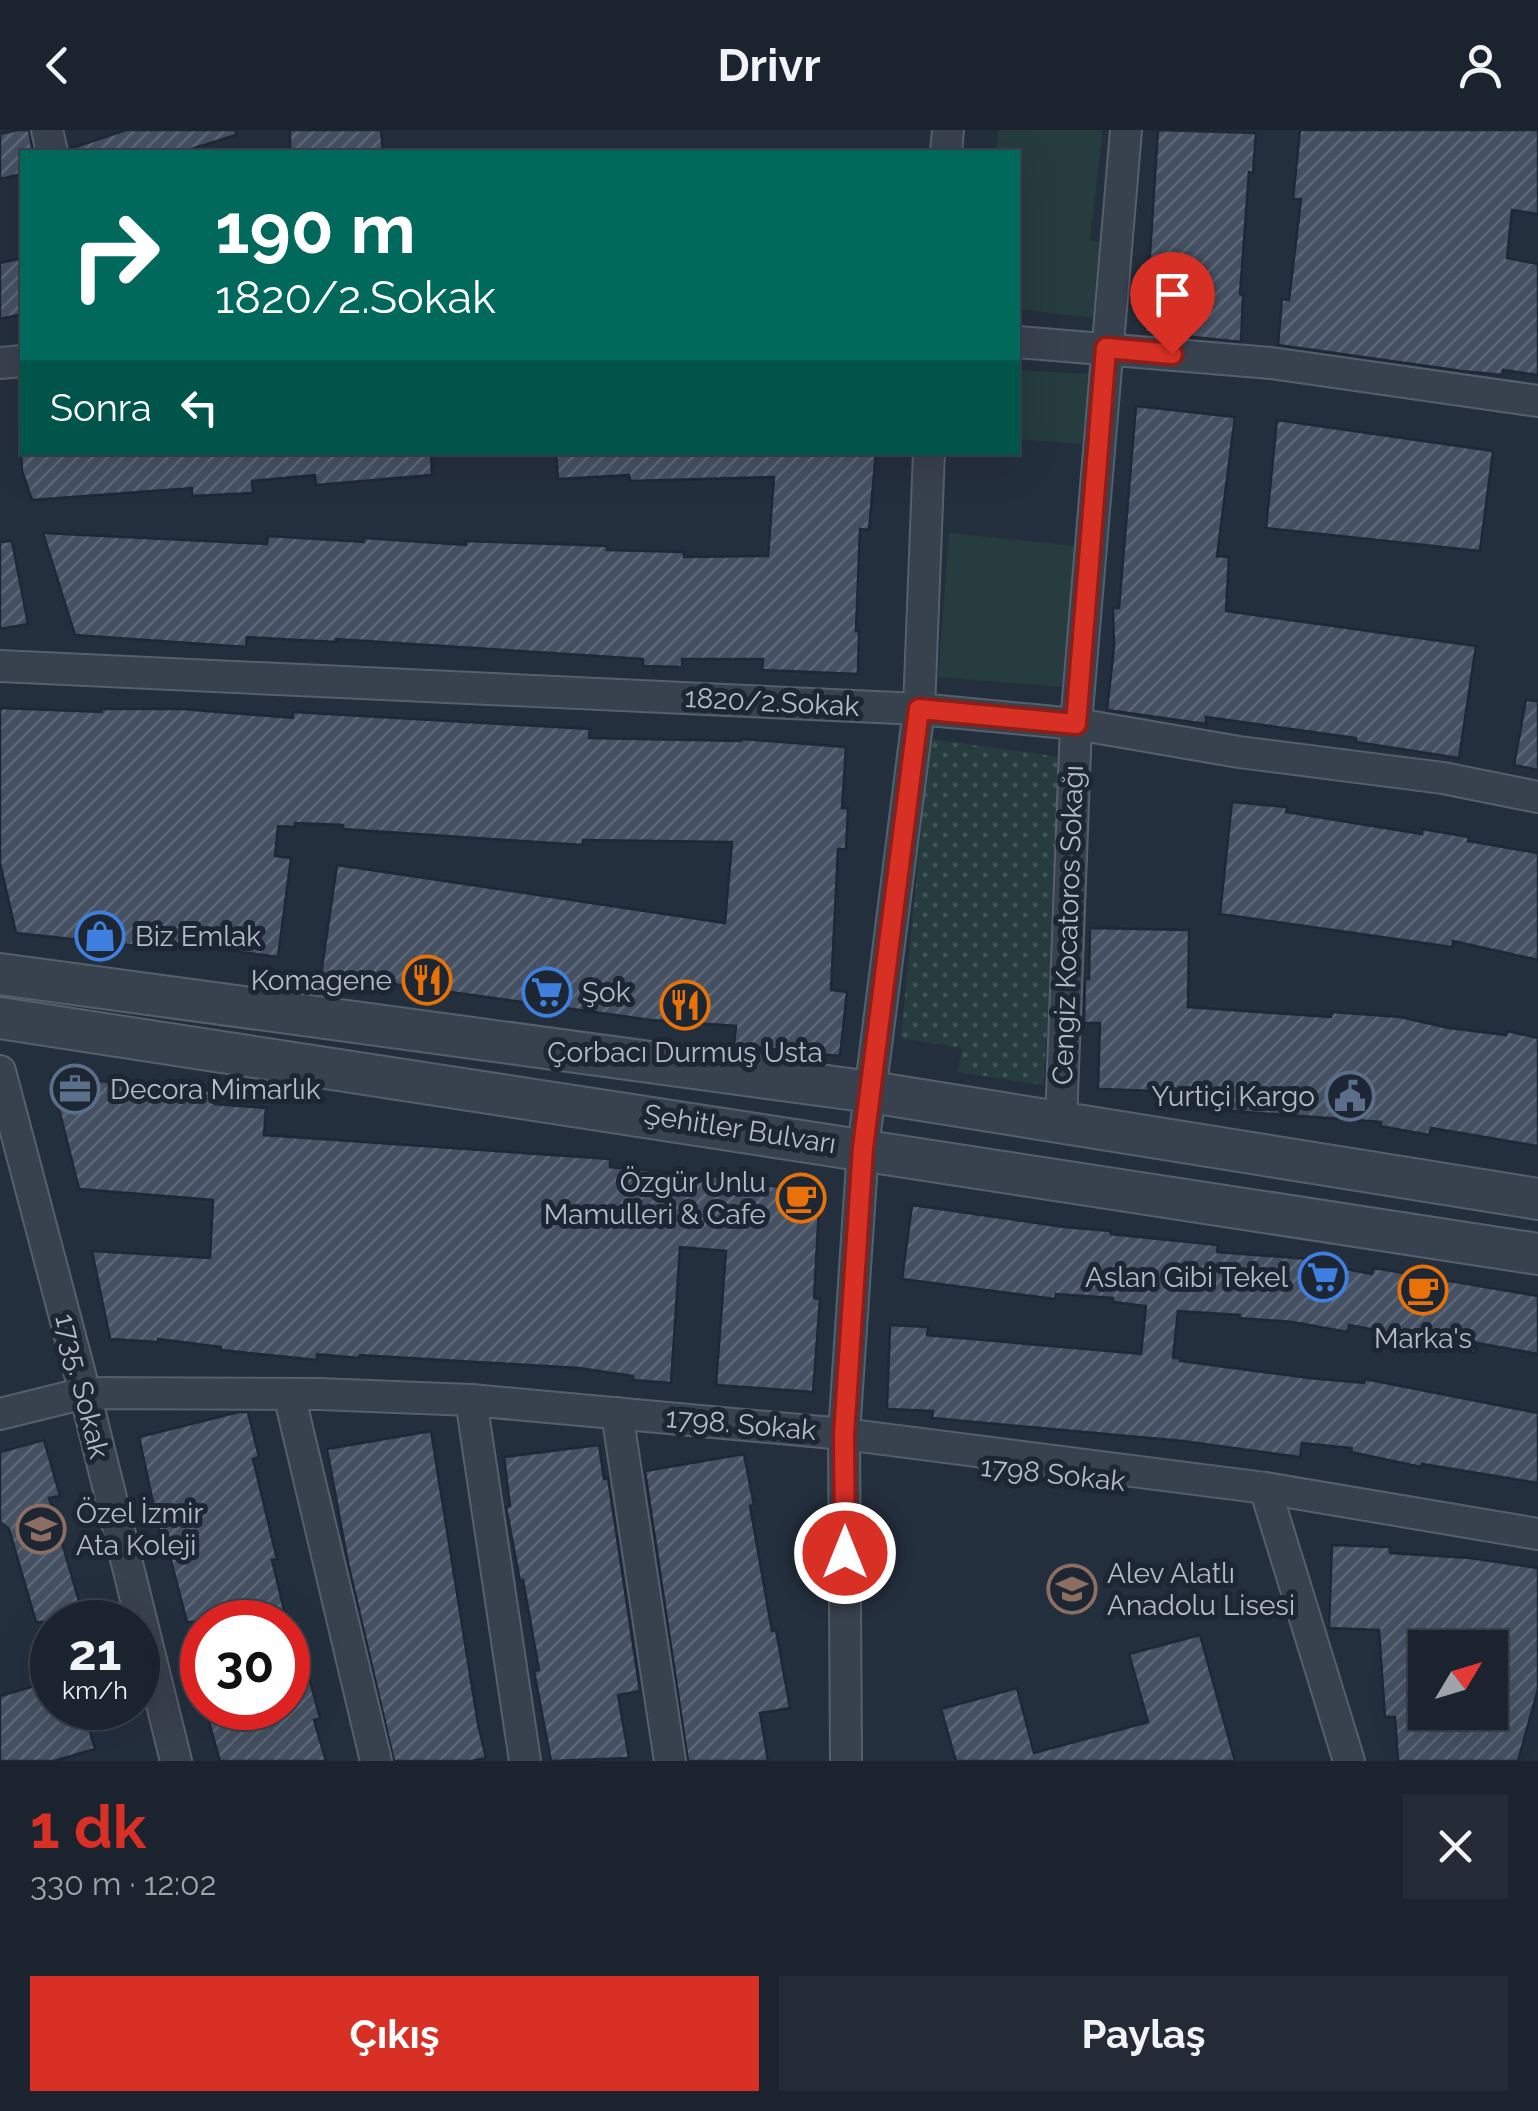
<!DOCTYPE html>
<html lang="tr">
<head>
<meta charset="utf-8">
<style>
	body { margin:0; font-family:Raleway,sans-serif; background:#242b36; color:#f1f3f6; height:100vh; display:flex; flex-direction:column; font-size:38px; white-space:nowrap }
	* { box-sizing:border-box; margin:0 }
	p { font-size:32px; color:#a0a4aa }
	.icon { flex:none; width:55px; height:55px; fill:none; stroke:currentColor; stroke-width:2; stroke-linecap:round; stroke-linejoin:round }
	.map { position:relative; height:1631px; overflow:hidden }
	.side { display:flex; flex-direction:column; background:#1b232e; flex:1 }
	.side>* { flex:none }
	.top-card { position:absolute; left:20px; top:20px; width:1000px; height:305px; border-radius:0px; box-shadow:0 10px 40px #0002,0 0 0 2px #39404a; background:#00695c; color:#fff; overflow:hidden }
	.needle { width:65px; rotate:52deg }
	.tools { position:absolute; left:1408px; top:1500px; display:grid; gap:20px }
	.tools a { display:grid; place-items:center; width:100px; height:100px; border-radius:0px; background:#1b232e; box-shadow:0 10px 40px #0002,0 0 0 2px #39404a; font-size:50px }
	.speed { position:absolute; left:30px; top:1470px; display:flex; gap:20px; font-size:50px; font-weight:700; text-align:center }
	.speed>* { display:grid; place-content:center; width:130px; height:130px; border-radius:50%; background:#1b232e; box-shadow:0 10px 40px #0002,0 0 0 2px #39404a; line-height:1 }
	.speed small { font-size:25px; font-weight:400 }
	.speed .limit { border:15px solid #d22; background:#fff; color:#111 }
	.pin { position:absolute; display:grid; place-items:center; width:85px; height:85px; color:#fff; margin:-102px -42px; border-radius:50% 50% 50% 0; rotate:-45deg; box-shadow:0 0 10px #0007 }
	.pin .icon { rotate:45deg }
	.me { position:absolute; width:110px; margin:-55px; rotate:0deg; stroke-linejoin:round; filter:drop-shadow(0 0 8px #0008) }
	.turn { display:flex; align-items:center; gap:35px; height:210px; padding:0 30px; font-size:45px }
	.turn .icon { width:130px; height:130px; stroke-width:2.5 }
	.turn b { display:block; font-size:70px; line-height:85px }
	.then { display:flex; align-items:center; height:95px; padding:0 30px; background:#0003; gap:20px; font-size:38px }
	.round { display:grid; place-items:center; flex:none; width:105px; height:105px; border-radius:0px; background:#242b36 }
	.summary { display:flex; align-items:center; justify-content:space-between; height:170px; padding:0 30px }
	h1 { font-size:60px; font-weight:700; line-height:75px; color:#d93025 }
	.action { display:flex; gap:20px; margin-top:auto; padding:20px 30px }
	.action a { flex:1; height:115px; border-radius:0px; background:#d93025; color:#fff; font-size:40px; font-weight:700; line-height:115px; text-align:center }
	.action a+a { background:#242b36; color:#f1f3f6 }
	header { display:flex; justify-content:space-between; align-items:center; height:130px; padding:0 30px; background:#1b232e; font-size:45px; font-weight:700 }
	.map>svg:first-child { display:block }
</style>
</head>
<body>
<header><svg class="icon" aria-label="back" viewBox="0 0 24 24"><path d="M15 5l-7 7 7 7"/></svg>Drivr<svg class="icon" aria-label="person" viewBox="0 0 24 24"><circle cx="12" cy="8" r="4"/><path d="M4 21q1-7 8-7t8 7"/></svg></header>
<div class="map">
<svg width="1538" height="1631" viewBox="0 0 1538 1631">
	<defs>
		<pattern id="park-dots" width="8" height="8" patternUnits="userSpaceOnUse" patternTransform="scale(2.5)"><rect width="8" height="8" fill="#263c3f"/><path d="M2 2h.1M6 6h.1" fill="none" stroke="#435659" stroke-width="1.8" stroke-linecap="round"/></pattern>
		<pattern id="building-hatch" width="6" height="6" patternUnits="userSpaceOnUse" patternTransform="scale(2.5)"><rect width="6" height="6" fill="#455162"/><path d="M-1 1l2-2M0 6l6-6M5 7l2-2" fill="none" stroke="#5d6877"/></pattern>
	</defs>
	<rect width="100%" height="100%" fill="#242f3e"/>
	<g fill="#263c3f">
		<polygon points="998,0 1103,0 1090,110 1104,112 1096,188 1018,179 1018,22 996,22"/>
		<polygon points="1018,240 1088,244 1082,314 1018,309"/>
		<polygon points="949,403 1075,416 1062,557 938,547"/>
	</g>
	<polygon fill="url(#park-dots)" points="930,609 1068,628 1043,955 958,942 962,918 901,908"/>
	<g fill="url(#building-hatch)" stroke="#1f2835" stroke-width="2.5" fill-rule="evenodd">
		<polygon points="17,0 29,0 33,22 22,22 22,44 0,49 0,4"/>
		<polygon points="126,0 236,0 236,5 182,22 73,22 72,18"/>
		<polygon points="290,0 381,0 383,22 290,22"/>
		<polygon points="1158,0 1256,3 1253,43 1249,42 1240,164 1243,165 1241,212 1145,202"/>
		<polygon points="1300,0 1538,0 1538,84 1512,80 1507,128 1538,134 1538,245 1503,240 1502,245 1462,241 1278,215 1282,169 1289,170 1301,69 1293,69"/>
		<polygon points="22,128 22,184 0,189 0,133"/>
		<polygon points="1136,276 1235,287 1217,426 1229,427 1226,481 1476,516 1459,628 1356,612 1356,608 1206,587 1206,594 1107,580 1114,517 1113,478 1119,478"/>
		<polygon points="1277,290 1493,321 1480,421 1266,398"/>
		<polygon points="21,322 431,322 432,345 316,355 315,345 252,351 253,363 192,366 192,358 32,370 22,341"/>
		<polygon points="556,322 876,322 869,400 860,399 856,501 859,501 858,544 762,540 763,529 682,529 682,537 643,536 643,529 336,509 336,512 247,507 246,517 75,505 43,403 267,414 268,406 364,412 364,408 466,415 466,411 557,414 607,416 607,420 684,422 684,427 768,426 774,347 630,351 629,345 558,349"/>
		<polygon points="12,411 28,494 0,499 0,412"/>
		<polygon points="1526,570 1538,571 1538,640 1514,635"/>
		<polygon points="0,578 102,582 101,579 182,579 293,588 293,582 590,599 589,608 741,611 741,609 846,617 842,678 848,678 846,719 838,719 831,860 847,862 840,926 734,915 736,896 651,890 321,844 337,735 725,793 732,712 583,710 583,715 343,699 343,695 295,693 295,697 278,696 275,726 291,728 278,827 135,808 137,816 16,803 0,733"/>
		<polygon points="1232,672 1287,677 1286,682 1422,704 1422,699 1469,707 1468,711 1538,723 1538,830 1453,811 1452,817 1220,784"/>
		<polygon points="1090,798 1189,800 1188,877 1331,887 1332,882 1400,887 1449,898 1506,905 1507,901 1538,908 1538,1016 1431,998 1429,1005 1380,996 1381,992 1217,980 1218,963 1098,959 1100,893 1084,893 1085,849 1089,849"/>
		<polygon points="51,947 216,961 215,974 266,978 264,1005 610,1029 610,1037 735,1048 735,1053 820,1060 814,1168 820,1169 813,1262 716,1255 726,1121 680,1117 671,1253 633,1250 633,1246 579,1238 360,1225 359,1228 317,1224 317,1230 221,1220 221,1217 158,1209 158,1212 110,1209 92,1121 210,1128 213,1070 79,1059"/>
		<polygon points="912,1075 1064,1097 1111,1101 1111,1104 1218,1115 1217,1122 1310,1129 1309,1132 1372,1144 1374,1138 1538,1166 1538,1224 1477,1213 1475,1223 1438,1216 1439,1212 1349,1195 1348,1202 1292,1192 1239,1188 1240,1185 1178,1181 1173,1228 1180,1228 1180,1231 1309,1248 1364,1253 1365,1249 1538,1283 1538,1353 1422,1334 1421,1337 1351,1322 1352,1318 1302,1313 1300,1327 1183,1311 932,1288 933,1281 887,1279 890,1195 928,1197 927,1205 1141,1224 1146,1176 1113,1172 1113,1168 1056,1164 1055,1169 902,1149"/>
		<polygon points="239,1282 248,1282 259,1327 253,1329 277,1429 272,1430 287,1492 187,1492 164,1404 160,1405 139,1307"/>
		<polygon points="431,1301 478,1594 486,1628 472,1631 394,1631 348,1433 327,1319"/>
		<polygon points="44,1310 60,1366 49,1368 85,1492 36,1492 9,1399 0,1392 0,1322"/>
		<polygon points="599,1315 604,1349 608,1348 640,1561 618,1565 629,1628 551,1631 534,1541 539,1540 523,1450 520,1451 506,1377 510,1376 504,1327"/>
		<polygon points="744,1324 754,1375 750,1376 772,1501 776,1500 790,1578 760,1583 768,1631 688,1631 645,1341"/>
		<path d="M1332,1415L1390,1417V1423L1470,1428L1538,1438V1559L1518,1631H1398L1395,1587H1385L1379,1500L1329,1498ZM1425,1504L1490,1509V1582H1425Z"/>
		<polygon points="295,1495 320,1588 314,1590 326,1631 220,1631 205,1578 288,1578 288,1496"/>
		<polygon points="1200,1505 1235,1631 956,1631 941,1579 1017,1558 1034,1623 1148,1592 1129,1524"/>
		<polygon points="52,1551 52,1578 83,1578 95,1619 54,1631 0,1631 0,1566"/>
	</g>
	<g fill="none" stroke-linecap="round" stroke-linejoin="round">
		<g stroke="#565f6c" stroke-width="34">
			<g id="minor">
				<polyline points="47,0 52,22"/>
				<polyline points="946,22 948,0"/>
				<polyline points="1018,212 1271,233 1538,271"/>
				<polyline points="0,233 22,231"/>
				<polyline points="0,536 919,579 1076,594 1239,622 1443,648 1538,667"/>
				<polyline points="0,941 85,1263 176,1631"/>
				<polyline points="1061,992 1076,594 1126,0"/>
				<polyline points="289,1264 376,1631"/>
				<polyline points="471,1270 525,1631"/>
				<polyline points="617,1283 670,1631"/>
				<polyline points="0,1284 85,1263 319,1264 471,1270 844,1304 1265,1358 1538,1404"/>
				<polyline points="1265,1358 1349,1631"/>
				<polyline points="846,1631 844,1304 863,1018 919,579 929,322"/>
			</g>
		</g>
		<g stroke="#565f6c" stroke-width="44">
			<g id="tertiary">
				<polyline points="0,844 871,962 1538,1069"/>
				<polyline points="0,888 1538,1124"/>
			</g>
		</g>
		<use href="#minor" stroke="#38414e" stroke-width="30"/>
		<use href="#tertiary" stroke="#38414e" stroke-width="40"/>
	</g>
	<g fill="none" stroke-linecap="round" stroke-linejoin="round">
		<g stroke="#8d1f18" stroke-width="25">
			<polyline id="route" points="845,1423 844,1304 863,1018 919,579 1076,594 1106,218 1172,224"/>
		</g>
		<use href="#route" stroke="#d93025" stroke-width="18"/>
	</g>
	<defs>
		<g id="shop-ring" transform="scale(2.5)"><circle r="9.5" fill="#1d2633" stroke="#3f7fe0" stroke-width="1.5"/><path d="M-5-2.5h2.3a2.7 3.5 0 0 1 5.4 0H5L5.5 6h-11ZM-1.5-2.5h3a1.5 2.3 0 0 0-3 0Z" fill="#3f7fe0"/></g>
		<g id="restaurant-ring" transform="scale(2.5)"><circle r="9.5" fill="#1d2633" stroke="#e8710a" stroke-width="1.5"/><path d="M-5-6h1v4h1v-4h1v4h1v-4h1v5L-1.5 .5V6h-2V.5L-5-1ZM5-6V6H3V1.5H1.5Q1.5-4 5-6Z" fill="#e8710a"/></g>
		<g id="supermarket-ring" transform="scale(2.5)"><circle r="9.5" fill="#1d2633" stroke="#3f7fe0" stroke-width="1.5"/><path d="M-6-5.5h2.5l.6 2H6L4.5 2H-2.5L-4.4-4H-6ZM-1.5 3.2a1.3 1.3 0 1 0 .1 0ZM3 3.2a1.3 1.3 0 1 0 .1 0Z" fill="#3f7fe0"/></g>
		<g id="office-ring" transform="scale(2.5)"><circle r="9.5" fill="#1d2633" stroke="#5c6f8a" stroke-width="1.5"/><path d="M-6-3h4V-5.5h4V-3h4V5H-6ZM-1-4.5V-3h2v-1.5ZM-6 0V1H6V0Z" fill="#5c6f8a"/></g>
		<g id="civic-ring" transform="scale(2.5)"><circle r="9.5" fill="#1d2633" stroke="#5c6f8a" stroke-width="1.5"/><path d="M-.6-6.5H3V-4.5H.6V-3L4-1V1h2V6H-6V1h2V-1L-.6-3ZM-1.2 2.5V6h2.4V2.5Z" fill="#5c6f8a"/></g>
		<g id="cafe-ring" transform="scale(2.5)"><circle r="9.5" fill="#1d2633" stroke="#e8710a" stroke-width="1.5"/><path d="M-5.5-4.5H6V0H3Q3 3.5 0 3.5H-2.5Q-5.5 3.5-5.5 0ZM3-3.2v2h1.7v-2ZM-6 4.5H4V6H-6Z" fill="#e8710a"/></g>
		<g id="school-ring" transform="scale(2.5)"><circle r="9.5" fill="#1d2633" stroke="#8d6e63" stroke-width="1.5"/><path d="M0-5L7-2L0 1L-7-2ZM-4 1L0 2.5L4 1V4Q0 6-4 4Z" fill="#8d6e63"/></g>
	</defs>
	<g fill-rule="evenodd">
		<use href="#shop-ring" x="100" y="806"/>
		<use href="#restaurant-ring" x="427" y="850"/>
		<use href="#supermarket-ring" x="547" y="862"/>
		<use href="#restaurant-ring" x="685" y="875"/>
		<use href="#office-ring" x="75" y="959"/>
		<use href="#civic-ring" x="1350" y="966"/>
		<use href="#cafe-ring" x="801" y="1068"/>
		<use href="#supermarket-ring" x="1323" y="1147"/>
		<use href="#cafe-ring" x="1423" y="1160"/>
		<use href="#school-ring" x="41" y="1399"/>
		<use href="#school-ring" x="1072" y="1459"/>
	</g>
	<g text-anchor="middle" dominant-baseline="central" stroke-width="10" stroke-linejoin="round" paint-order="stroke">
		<g font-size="28" fill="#b4bcc9" stroke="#1d2633">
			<text transform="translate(772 572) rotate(3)">1820/2.Sokak</text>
			<text transform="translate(1068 795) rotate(-88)">Cengiz Kocatoros Sokağı</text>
			<text transform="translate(740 999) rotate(9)">Şehitler Bulvarı</text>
			<text transform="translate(82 1256) rotate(76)">1735. Sokak</text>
			<text transform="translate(741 1294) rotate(5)">1798. Sokak</text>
			<text transform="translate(1053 1344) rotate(6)">1798 Sokak</text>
		</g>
		<g font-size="28" fill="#b4bcc9" stroke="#1d2633" text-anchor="start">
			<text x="135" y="806">Biz Emlak</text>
			<text x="392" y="850" text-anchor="end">Komagene</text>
			<text x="582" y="862">Şok</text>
			<text x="685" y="922" text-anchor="middle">Çorbacı Durmuş Usta</text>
			<text x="110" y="959">Decora Mimarlık</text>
			<text x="1315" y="966" text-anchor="end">Yurtiçi Kargo</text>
			<text x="766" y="1052" text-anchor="end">Özgür Unlu<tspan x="766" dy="32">Mamulleri &amp; Cafe</tspan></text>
			<text x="1288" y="1147" text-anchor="end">Aslan Gibi Tekel</text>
			<text x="1423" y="1208" text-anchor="middle">Marka's</text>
			<text x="76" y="1383">Özel İzmir<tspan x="76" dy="32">Ata Koleji</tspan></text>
			<text x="1107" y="1443">Alev Alatlı<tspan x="1107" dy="32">Anadolu Lisesi</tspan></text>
		</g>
	</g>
</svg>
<div class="tools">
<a><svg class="needle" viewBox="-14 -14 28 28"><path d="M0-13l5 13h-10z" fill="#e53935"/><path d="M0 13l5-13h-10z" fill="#a0a4aa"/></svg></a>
</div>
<div class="speed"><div>21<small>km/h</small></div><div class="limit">30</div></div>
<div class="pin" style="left:1172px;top:224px;background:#d93025"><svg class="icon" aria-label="arrive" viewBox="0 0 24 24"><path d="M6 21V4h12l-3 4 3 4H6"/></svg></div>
<svg class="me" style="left:845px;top:1423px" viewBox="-20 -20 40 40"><circle r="17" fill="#d93025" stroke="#fff" stroke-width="3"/><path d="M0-11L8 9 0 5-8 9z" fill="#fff"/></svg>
<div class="top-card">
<div class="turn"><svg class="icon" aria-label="right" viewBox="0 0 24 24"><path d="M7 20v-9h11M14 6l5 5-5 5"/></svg><div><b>190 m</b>1820/2.Sokak</div></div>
<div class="then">Sonra<svg class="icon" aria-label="left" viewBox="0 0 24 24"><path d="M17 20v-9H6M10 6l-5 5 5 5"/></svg></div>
</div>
</div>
<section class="side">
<div class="summary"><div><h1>1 dk</h1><p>330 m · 12:02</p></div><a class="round"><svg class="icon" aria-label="close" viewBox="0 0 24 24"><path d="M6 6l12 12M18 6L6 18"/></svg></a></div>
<div class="action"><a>Çıkış</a><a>Paylaş</a></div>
</section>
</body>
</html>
